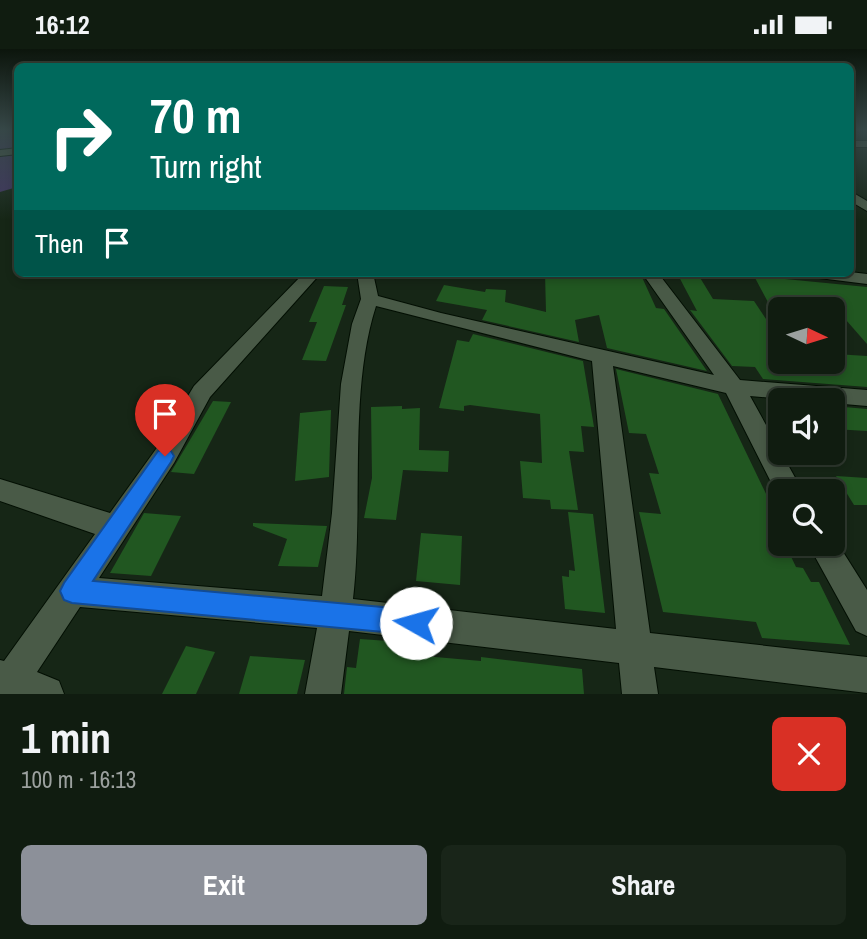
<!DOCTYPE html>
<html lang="en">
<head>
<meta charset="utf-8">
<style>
	body { margin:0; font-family:"Archivo Narrow",sans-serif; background:#192519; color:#f1f3f6; height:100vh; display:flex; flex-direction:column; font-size:26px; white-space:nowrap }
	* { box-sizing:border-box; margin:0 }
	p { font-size:23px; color:#9ca19f }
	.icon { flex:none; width:38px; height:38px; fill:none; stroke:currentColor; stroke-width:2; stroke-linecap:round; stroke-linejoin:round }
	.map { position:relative; height:645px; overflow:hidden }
	.sheet { display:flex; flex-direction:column; background:#101c10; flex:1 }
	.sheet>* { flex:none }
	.guide { position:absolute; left:14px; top:14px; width:840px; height:214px; border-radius:10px; box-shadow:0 4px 10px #0003,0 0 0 2px #303a30; background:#00695c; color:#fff; overflow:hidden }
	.needle { width:46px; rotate:94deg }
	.fabs { position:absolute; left:768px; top:248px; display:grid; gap:14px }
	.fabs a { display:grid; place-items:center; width:77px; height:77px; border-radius:10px; background:#101c10; box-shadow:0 4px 10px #0003,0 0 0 2px #303a30; font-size:35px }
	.pin { position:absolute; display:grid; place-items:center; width:60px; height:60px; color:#fff; margin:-72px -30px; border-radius:50% 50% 50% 0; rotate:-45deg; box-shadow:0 0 7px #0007 }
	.pin .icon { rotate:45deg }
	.me { position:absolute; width:77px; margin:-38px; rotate:277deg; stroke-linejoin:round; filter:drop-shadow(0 0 5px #0008) }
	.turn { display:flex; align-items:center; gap:24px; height:147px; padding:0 21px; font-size:32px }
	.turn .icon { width:91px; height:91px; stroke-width:2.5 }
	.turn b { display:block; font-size:49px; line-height:60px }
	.then { display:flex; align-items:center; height:66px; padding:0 21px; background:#0003; gap:14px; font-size:26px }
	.round { display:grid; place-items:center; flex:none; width:74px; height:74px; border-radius:10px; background:#192519 }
	.summary { display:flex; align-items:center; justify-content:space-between; height:119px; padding:0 21px }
	h1 { font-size:42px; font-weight:700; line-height:52px }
	.action { display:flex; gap:14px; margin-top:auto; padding:14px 21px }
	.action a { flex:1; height:80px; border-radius:10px; background:#8c9099; color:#fff; font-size:28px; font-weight:700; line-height:80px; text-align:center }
	.action a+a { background:#192519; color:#f1f3f6 }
	.status { display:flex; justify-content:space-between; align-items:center; height:49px; padding:0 35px; background:#101c10; direction:ltr }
	.status svg { height:19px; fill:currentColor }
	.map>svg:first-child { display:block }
</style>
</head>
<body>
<div class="status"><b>16:12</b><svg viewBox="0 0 49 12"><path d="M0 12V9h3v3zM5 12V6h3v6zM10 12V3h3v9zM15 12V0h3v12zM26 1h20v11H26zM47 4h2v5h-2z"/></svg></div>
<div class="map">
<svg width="867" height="645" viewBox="0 0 867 645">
	<rect width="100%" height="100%" fill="#162616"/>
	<polygon fill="#423662" points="0,81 17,81 17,138 0,143"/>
	<g fill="#215721">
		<polygon points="545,224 641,226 656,259 664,260 707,322 607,299 599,266 575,271 579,293 482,271 487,261 436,252 444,236 485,243 486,240 506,241 505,253 546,263"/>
		<polygon points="678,226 699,227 713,250 754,252 780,291 780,313 842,313 835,305 867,307 867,338 763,330 755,318 732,317 690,261 697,262"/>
		<polygon points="754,227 867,238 867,295 839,263 769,255"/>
		<polygon points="324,237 348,238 342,256 346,256 326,312 302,311 317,273 309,273"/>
		<polygon points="473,285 583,312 594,378 581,377 584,403 569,402 578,461 551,460 550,451 523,449 520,412 542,414 540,365 470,356 464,357 464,362 439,359 457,291 469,293"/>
		<polygon points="616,320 718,345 780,474 774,474 780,495 785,495 796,518 803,519 811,533 819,533 850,596 762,589 756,573 663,563 639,463 661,465 649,424 659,425 646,385 629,384"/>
		<polygon points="213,352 231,353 194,425 171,423"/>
		<polygon points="402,357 402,360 420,359 419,401 449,402 448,423 403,421 396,471 364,469 372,429 371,358"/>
		<polygon points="833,357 867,360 867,382 833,380"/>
		<polygon points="331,361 329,428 295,432 300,364"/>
		<polygon points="836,427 867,429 867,456 854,456"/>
		<polygon points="568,463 593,465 605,564 565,560 562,527 569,528 569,521 575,522"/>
		<polygon points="144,464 181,467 151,527 110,524"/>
		<polygon points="253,474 327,477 318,518 278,517 287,490 253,477"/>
		<polygon points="421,484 462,487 460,536 416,532"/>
		<polygon points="360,590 403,593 401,605 481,612 481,608 582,620 584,645 344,645 347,618 356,619"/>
		<polygon points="186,597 215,603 196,645 162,645"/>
		<polygon points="250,607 305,611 297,645 239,645"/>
	</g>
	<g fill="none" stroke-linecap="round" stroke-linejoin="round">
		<g stroke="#030f03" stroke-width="2">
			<g id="street">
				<rect x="850" y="92" width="17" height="6"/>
				<polygon points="18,99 18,105 0,107 0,101"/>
				<polygon points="850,142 867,152 867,162 850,152"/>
				<polygon points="850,223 867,225 867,235 819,229 811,224"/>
				<path d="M304,224H321L210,348L174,414L99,529L322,547L332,464L341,335L352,275L361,250L357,224H373L378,247L441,264L714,326L642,224H658L740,331L867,341V357L750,347L803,443H780V451L726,344L613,317L650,584L867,608V644L654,618L658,645H622L619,614L349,582L341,645H305L317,579L80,558L37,623L59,632L64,645H0V611L4,612L95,485L0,452V430L110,464L156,400L194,337ZM376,257L592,312L616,580L353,550C364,457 348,344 376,257Z"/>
				<polygon points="833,487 867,541 867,587 856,582 808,495 833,495"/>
			</g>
		</g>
		<use href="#street" fill="#495a47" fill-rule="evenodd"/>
	</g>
	<linearGradient id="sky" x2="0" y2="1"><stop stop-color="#0c150c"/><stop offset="0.47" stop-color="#364747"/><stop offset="1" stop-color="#364747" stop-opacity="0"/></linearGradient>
	<rect width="867" height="171" fill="url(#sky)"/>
	<polygon fill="#1a73e8" stroke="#114b97" stroke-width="2" points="165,400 171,402 174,407 171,413 93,532 416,561 425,565 428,574 425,582 416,586 72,554 64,551 60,542 64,534 158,402"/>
</svg>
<div class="fabs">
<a><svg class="needle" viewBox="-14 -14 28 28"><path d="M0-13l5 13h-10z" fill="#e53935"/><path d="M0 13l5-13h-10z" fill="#9ca19f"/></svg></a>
<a><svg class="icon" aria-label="sound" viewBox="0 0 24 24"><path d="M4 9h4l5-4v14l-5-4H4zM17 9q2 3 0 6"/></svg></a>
<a><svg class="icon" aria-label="search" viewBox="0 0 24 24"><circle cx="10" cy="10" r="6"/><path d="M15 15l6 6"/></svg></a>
</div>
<div class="pin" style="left:165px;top:407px;background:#d93025"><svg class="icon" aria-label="arrive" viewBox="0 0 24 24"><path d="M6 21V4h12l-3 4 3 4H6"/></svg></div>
<svg class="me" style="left:416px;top:574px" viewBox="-20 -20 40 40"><circle r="19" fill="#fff"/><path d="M0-13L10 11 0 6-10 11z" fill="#1a73e8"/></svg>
<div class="guide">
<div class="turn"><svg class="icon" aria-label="right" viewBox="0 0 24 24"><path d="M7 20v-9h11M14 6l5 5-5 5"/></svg><div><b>70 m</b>Turn right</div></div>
<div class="then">Then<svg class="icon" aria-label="arrive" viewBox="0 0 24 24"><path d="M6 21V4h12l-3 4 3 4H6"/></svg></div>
</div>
</div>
<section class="sheet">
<div class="summary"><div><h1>1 min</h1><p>100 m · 16:13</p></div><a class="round" style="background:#d93025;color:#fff"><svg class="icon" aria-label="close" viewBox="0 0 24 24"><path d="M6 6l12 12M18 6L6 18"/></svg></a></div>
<div class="action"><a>Exit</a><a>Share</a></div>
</section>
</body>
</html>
